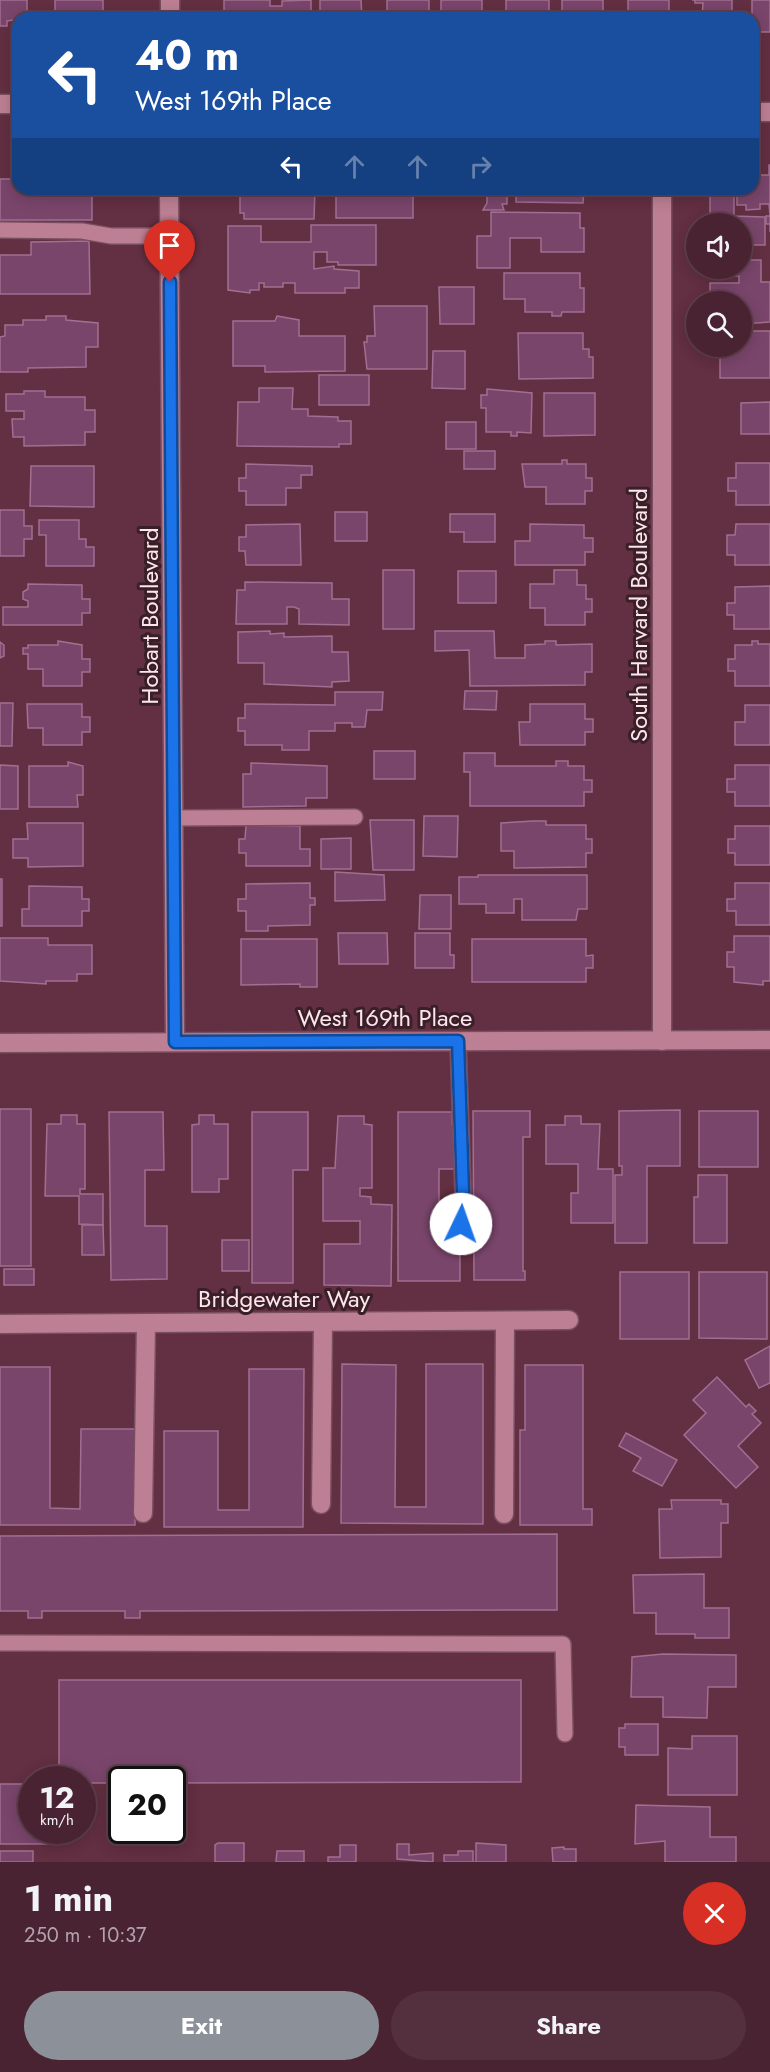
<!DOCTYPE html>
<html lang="en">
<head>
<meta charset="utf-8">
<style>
	body { margin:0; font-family:Jost,sans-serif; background:#542f3e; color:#f1f3f6; height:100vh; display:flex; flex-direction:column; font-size:22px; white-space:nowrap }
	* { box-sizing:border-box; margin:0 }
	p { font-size:20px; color:#b2a4ac }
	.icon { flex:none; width:33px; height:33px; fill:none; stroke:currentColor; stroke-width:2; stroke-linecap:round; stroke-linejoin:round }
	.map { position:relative; height:1862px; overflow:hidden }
	.side { display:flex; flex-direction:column; background:#4a2332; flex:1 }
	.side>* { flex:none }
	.hud { position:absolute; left:12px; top:12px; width:747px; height:183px; border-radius:18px; box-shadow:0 3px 15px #0003,0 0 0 2px #61404d; background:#1a4fa0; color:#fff; overflow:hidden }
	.buttons { position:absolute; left:686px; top:213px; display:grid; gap:12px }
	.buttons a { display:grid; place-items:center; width:66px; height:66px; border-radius:50%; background:#4a2332; box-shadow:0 3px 15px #0003,0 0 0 2px #61404d; font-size:30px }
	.speed { position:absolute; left:18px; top:1766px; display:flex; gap:12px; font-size:30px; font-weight:700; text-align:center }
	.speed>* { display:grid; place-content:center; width:78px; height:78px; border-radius:50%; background:#4a2332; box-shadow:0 3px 15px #0003,0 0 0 2px #61404d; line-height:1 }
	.speed small { font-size:15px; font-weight:400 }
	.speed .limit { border:3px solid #111; border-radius:9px; background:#fff; color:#111 }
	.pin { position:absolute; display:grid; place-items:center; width:51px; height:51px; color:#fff; margin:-62px -26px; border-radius:50% 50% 50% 0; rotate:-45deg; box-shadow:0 0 6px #0007 }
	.pin .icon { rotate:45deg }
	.me { position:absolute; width:66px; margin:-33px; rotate:3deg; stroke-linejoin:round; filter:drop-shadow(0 0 4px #0008) }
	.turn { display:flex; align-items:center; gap:21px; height:126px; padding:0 24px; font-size:27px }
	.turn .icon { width:78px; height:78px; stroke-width:2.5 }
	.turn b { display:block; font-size:42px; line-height:51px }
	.lanes { display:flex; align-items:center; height:57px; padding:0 24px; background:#0003; justify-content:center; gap:30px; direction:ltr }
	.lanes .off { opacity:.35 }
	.round { display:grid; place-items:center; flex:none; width:63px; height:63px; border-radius:32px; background:#542f3e }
	.overview { display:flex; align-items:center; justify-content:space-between; height:102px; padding:0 24px }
	h1 { font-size:36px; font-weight:700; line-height:45px }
	.action { display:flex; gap:12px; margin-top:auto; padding:12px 24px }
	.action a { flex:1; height:69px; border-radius:36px; background:#8c9099; color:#fff; font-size:24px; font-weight:700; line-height:69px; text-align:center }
	.action a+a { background:#542f3e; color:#f1f3f6 }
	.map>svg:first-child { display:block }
</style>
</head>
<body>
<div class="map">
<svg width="770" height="1862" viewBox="0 0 770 1862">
	<rect width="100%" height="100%" fill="#632f42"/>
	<g fill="#7a456b" stroke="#a16f91" stroke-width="1.5">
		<polygon points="0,0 27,0 27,18 7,21 7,26 0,26"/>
		<rect x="55" y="0" width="48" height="18"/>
		<polygon points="224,0 270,0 270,6 282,6 282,1 311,0 311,18 224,18"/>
		<polygon points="320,0 361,0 362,18 320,18"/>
		<rect x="387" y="0" width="42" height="18"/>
		<rect x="441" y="0" width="41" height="18"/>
		<rect x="506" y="0" width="43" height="18"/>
		<rect x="562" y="0" width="41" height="18"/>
		<rect x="628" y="0" width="41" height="18"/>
		<polygon points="692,0 732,0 732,18 702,18 703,3 695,3 695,0"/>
		<polygon points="752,0 770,0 770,32 756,32 756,24 753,24 752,18"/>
		<polygon points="769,165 770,165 770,232 770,224 766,224 766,216 770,216 769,204 760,204 760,209 746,210 746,205 737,205 737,189 753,189 753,175 769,175"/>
		<polygon points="0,179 18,179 18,189 92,189 92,220 0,220"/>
		<polygon points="244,189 315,189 314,219 244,219 244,213 240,213 240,193 244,193"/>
		<polygon points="336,189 420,189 420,192 413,192 413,218 336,218"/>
		<polygon points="437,189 507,189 507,204 502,204 504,210 483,210 487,203 487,193 437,193"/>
		<polygon points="516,189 584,189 583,203 516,202"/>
		<polygon points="710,194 734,194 734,216 765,217 765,245 741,245 741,224 710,224"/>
		<polygon points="491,212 580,213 580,228 584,228 584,252 541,252 541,238 510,238 510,268 477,268 477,236 491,236"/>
		<polygon points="311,225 376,225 376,265 338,265 338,262 327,262 327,252 314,252 314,269 334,266 334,269 359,271 359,288 345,288 345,293 295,293 295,283 283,283 283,287 264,287 264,283 259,283 259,290 250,290 250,293 228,290 228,226 261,226 261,242 311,242"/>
		<polygon points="89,241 90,294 0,294 0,255 31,255 31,242"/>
		<polygon points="741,260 761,260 761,282 770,282 770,322 741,324 741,302 706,302 710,299 710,283 739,283 739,276 710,276 711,268 741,268"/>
		<polygon points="504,273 580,273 580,288 584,288 584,312 562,312 561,316 552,316 552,312 525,312 525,299 504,299"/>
		<polygon points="439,287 474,287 474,324 440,324"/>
		<polygon points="374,306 427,306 427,369 367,369 364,342 367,342 367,336 375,336"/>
		<polygon points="46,316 66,316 66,320 98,323 98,347 86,347 86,367 28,368 28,372 0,372 0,337 5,336 5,325 23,325 23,320 46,320"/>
		<polygon points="277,316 299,320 299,336 345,336 345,371 265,372 265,366 233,366 233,321 275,321"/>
		<polygon points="741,331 770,331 770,378 720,378 720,346 741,346"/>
		<polygon points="518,333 583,333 583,349 589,349 589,357 593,357 593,378 519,379"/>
		<polygon points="433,351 465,351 465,389 432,388"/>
		<rect x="319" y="375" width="50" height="30"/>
		<polygon points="259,388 293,388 292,409 308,409 308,416 338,417 338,421 351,421 351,444 339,444 339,447 237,446 238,402 259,402"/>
		<polygon points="487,389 532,393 531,433 517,432 517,436 511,436 511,432 486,432 486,408 481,408 481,395 487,395"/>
		<polygon points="24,391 45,391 45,397 85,397 85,410 95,410 95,432 85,432 85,445 24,446 24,437 13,437 12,419 24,419 24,411 6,411 6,394 24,394"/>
		<polygon points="544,393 595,393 595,435 544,436"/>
		<polygon points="770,402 770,434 741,434 741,403"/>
		<rect x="446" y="422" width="30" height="27"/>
		<rect x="464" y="451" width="31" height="18"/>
		<polygon points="562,460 567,460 567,464 586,464 586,478 592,478 592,491 585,491 585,504 546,504 546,487 525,487 522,464 562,464"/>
		<polygon points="736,463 770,463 770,505 736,505 736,491 728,491 728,478 736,478"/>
		<polygon points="246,464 312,466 312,475 301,475 301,488 286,488 286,505 246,505 246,491 239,491 239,478 246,478"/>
		<polygon points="31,466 94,466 94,507 30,506"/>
		<polygon points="0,510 24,510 24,526 32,526 32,539 24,539 24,556 0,556"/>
		<rect x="335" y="512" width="32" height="29"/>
		<polygon points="450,514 495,514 495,542 464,542 464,532 450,532"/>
		<polygon points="39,520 79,520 79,539 86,539 86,547 94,547 94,566 46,566 46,535 39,535"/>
		<polygon points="300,524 301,565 246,565 245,551 239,551 239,537 246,537 246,525"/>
		<polygon points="530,524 584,525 584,538 593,538 593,552 585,552 585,565 515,565 515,541 530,541"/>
		<polygon points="736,524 770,524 770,565 735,565 735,555 727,555 727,535 735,535"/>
		<rect x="383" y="570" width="31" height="59"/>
		<polygon points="554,570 577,570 577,585 586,585 586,599 592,599 592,612 585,612 585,625 545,625 545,608 530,608 530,584 554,584"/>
		<rect x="458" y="571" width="38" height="32"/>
		<polygon points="245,582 332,583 332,599 349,599 349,625 299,624 299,609 294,607 287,607 287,624 236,624 237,590 245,590"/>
		<polygon points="28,584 82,585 82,599 90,599 90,613 82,613 82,625 3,625 3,607 28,607 28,601 23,599 23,592 28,589"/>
		<polygon points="770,586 770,629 734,629 734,615 727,615 727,603 735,603 735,587"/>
		<polygon points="270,631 270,634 284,633 284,637 332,636 332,652 348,652 349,681 332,682 332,687 264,684 264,663 238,663 238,632"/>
		<polygon points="435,631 494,631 495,658 525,658 525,645 545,644 545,641 556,641 556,645 592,644 592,672 585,672 585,685 470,686 469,650 435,651"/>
		<polygon points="58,641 82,645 82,659 90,659 90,672 82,672 82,686 43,686 43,669 28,669 28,654 23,654 23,648 28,648 28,645 58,645"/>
		<polygon points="752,641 758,641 758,644 770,644 770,686 735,686 735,671 728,671 728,659 735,659 735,645 752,645"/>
		<polygon points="0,642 4,645 4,656 0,658"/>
		<polygon points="465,691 497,691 496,710 464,709"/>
		<polygon points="335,692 383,692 382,710 367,710 365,727 352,727 352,723 335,723 335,731 309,731 309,750 282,750 282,745 245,745 245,731 238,731 238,718 245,718 245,704 335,705"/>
		<polygon points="0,703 13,703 12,746 0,746"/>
		<polygon points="27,704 82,704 82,717 90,717 90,732 82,732 82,745 43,745 43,728 28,728"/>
		<polygon points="530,704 585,704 585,719 593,719 593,732 585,732 585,745 520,745 519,722 530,722"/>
		<polygon points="745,705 770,705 770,745 735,745 735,722 745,722"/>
		<rect x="374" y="751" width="41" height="28"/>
		<polygon points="464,753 495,753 495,766 556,766 556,761 568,761 568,766 584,766 584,780 592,780 592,792 584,792 584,806 470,806 470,772 464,772"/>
		<polygon points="68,762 83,766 83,795 77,795 78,807 29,807 29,766 68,766"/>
		<polygon points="251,763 327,766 327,798 306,798 306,806 243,807 243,774 251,774"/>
		<polygon points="0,765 18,766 18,809 0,809"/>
		<polygon points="735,765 770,765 770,806 735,806 735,792 727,792 727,779 735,779"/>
		<polygon points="424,816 458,816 457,857 423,856"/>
		<polygon points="370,820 414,820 414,870 373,870"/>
		<polygon points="533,821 546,821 546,825 586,825 586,839 592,839 592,853 586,853 586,867 514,868 514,851 501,851 501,823"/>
		<polygon points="27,823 83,823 83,866 28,867 28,858 13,858 13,839 28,839"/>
		<polygon points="246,825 300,826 300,849 310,849 310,866 246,866 246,853 239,853 239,839 245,839"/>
		<polygon points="735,826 770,826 770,865 735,865 735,853 728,853 728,839 735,839"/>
		<polygon points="351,838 351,869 321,869 321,839"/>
		<polygon points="335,872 384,875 385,900 335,901"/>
		<polygon points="478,875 587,875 587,909 578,909 576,920 522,920 522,899 514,899 514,913 486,913 486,904 459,904 459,877 478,877"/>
		<rect x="0" y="879" width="2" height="47"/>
		<polygon points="310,883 310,898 315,898 315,905 310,905 310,925 268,926 268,931 246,931 246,911 238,911 238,899 246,899 246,884"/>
		<polygon points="735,883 770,883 770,925 736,925 736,911 727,911 727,899 735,899"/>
		<polygon points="29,886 82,887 82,899 89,899 89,911 82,911 82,926 22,926 22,909 29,909"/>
		<polygon points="420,895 451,895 451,929 419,929"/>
		<polygon points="338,933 387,933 388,964 339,964"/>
		<polygon points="415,933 450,933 450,955 454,955 454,968 415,968"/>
		<polygon points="734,936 770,936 770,981 763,981 763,985 734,982 734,967 727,967 727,952 734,952"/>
		<polygon points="0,938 48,938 48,945 92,945 92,974 77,974 77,981 46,981 46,984 0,981"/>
		<polygon points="241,939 317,939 317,987 300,987 300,984 241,985"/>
		<polygon points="472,939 586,939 586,956 593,955 593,968 586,968 586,982 472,982"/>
		<rect x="0" y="1109" width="31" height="157"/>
		<polygon points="680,1110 680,1166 647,1166 647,1243 615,1243 615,1175 622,1175 622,1166 619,1166 619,1111"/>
		<polygon points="473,1111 530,1111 530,1137 523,1137 523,1271 525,1271 525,1280 474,1280"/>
		<rect x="699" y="1111" width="59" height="56"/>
		<polygon points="109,1112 163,1112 164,1170 145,1170 145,1226 167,1226 167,1279 111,1280"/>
		<polygon points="252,1112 308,1112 308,1170 293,1170 293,1283 252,1283"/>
		<polygon points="398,1112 452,1112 452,1124 457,1124 457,1169 439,1169 439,1240 460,1240 460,1281 398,1281"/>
		<polygon points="61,1115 77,1115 77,1124 85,1124 85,1189 80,1189 80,1194 103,1194 103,1225 79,1224 79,1196 45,1196 47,1124 61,1124"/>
		<polygon points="199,1115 214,1115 214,1124 228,1124 228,1179 219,1179 219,1192 192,1192 192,1125 199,1124"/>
		<polygon points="338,1116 364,1116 364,1124 372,1125 372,1188 360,1188 360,1196 371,1197 371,1204 392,1205 391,1286 324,1285 324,1244 360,1244 360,1221 323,1221 323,1168 335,1168"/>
		<polygon points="565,1116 581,1116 581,1124 600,1124 598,1169 613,1169 613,1223 571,1223 571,1193 578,1193 578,1164 546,1164 546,1125 565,1125"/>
		<polygon points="698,1175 727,1175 727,1243 694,1243 694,1197 698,1197"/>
		<polygon points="82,1225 103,1225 104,1255 82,1255"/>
		<rect x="222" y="1240" width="27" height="31"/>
		<rect x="4" y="1269" width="30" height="16"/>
		<rect x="620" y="1272" width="69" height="67"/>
		<polygon points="699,1272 767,1272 767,1339 699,1338"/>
		<polygon points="770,1346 770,1383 759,1388 745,1360"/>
		<polygon points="342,1364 396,1365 395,1507 426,1507 426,1364 483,1364 483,1524 341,1523"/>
		<polygon points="525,1365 583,1365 583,1509 592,1509 592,1525 520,1525 520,1430 525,1430"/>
		<polygon points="0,1367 50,1367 50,1508 80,1509 81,1429 135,1429 135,1525 0,1525"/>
		<polygon points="249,1369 304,1369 303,1527 164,1527 164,1431 218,1431 218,1510 249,1510"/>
		<polygon points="717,1377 746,1407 749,1404 756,1411 752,1414 761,1423 738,1446 758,1467 736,1488 684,1435 706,1413 693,1400"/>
		<polygon points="626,1433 677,1460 662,1486 633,1471 641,1458 619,1446"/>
		<polygon points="671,1500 721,1500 721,1504 728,1504 728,1523 721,1523 721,1557 660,1558 659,1509 672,1509"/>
		<polygon points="557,1534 557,1610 140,1611 140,1618 125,1618 125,1611 42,1611 42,1618 28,1618 28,1611 0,1611 0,1536"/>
		<polygon points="704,1574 704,1608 729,1608 729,1638 695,1638 695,1634 656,1634 656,1613 634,1613 633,1575"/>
		<polygon points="663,1654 736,1655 736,1687 708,1687 707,1718 663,1717 663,1697 631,1697 632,1657"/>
		<polygon points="59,1680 521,1680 521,1782 172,1783 172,1779 122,1779 122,1783 82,1783 82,1779 59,1779"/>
		<polygon points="625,1724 658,1724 658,1755 625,1755 625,1747 619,1747 619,1728 625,1728"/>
		<polygon points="692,1736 737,1736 737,1795 668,1795 668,1748 692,1749"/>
		<polygon points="0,1784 32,1784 32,1830 59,1830 59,1844 0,1844"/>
		<polygon points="636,1805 710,1807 710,1837 736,1837 736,1862 665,1862 665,1841 635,1844"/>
		<polygon points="218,1843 244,1843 244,1862 215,1862 215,1845"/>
		<polygon points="476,1843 506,1845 506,1862 474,1862 476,1862"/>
		<polygon points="397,1844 409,1844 409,1855 433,1853 433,1862 397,1859"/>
		<polygon points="340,1845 356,1845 356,1862 328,1862 328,1857 340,1857"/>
		<polygon points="564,1847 564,1849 576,1849 576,1862 553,1862 552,1848"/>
		<rect x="0" y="1851" width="33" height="11"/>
		<polygon points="277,1851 304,1851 304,1862 276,1862"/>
		<polygon points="458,1851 473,1851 473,1862 444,1862 444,1855 458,1855"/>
	</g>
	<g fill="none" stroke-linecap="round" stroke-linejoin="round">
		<g stroke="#794e5f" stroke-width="18">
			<g id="service">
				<polyline points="0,230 82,231 111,236 170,236"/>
				<polyline points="175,818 355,817"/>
				<polyline points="458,1041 463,1192 461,1224"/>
				<polyline points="0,1643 563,1644 565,1734"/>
			</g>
		</g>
		<g stroke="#794e5f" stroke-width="21">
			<g id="minor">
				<polyline points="170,18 170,0"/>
				<polyline points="0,104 18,104"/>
				<polyline points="753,112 770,112"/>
				<polyline points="169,189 175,1042"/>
				<polyline points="662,189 662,1041"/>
				<polyline points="0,1043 770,1040"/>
				<polyline points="0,1324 569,1320"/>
				<polyline points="321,1504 323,1322"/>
				<polyline points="143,1513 146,1323"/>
				<polyline points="504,1514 505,1321"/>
			</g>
		</g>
		<use href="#service" stroke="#bc7f93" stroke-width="15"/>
		<use href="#minor" stroke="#bc7f93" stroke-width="18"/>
	</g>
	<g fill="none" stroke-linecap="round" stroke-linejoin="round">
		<g stroke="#114b97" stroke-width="15">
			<polyline id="route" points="170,282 175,1042 458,1041 463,1192 461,1224"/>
		</g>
		<use href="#route" stroke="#1a73e8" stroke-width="10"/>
	</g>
	<g text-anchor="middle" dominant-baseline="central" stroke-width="6" stroke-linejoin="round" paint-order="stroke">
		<g font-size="24" fill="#ffe4eb" stroke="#392028">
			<text transform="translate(638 615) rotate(-90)">South Harvard Boulevard</text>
			<text transform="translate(149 616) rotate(-90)">Hobart Boulevard</text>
			<text x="385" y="1017">West 169th Place</text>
			<text x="284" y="1298">Bridgewater Way</text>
		</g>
	</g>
</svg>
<div class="buttons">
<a><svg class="icon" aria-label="sound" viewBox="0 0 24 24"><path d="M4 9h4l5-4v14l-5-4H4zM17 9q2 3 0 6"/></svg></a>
<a><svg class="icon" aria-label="search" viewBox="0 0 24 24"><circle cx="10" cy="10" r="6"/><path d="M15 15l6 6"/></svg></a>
</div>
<div class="speed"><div>12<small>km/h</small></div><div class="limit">20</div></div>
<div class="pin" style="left:170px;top:282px;background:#d93025"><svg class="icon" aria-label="arrive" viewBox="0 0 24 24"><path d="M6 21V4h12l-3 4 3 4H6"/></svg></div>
<svg class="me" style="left:461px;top:1224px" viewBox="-20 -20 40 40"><circle r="19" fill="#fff"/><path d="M0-13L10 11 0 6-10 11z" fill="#1a73e8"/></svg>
<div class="hud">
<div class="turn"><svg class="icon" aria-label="left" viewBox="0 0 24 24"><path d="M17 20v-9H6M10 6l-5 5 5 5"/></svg><div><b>40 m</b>West 169th Place</div></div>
<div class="lanes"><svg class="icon" aria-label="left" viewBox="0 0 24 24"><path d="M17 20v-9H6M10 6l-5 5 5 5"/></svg><svg class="icon off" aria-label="ahead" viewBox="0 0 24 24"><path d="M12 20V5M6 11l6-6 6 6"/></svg><svg class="icon off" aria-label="ahead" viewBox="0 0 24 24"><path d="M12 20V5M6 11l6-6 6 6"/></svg><svg class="icon off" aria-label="right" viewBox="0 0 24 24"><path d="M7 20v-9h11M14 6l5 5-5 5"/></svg></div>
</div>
</div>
<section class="side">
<div class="overview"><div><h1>1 min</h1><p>250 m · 10:37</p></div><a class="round" style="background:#d93025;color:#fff"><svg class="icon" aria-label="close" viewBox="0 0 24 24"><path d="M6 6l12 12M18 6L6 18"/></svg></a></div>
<div class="action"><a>Exit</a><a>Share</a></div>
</section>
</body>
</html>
